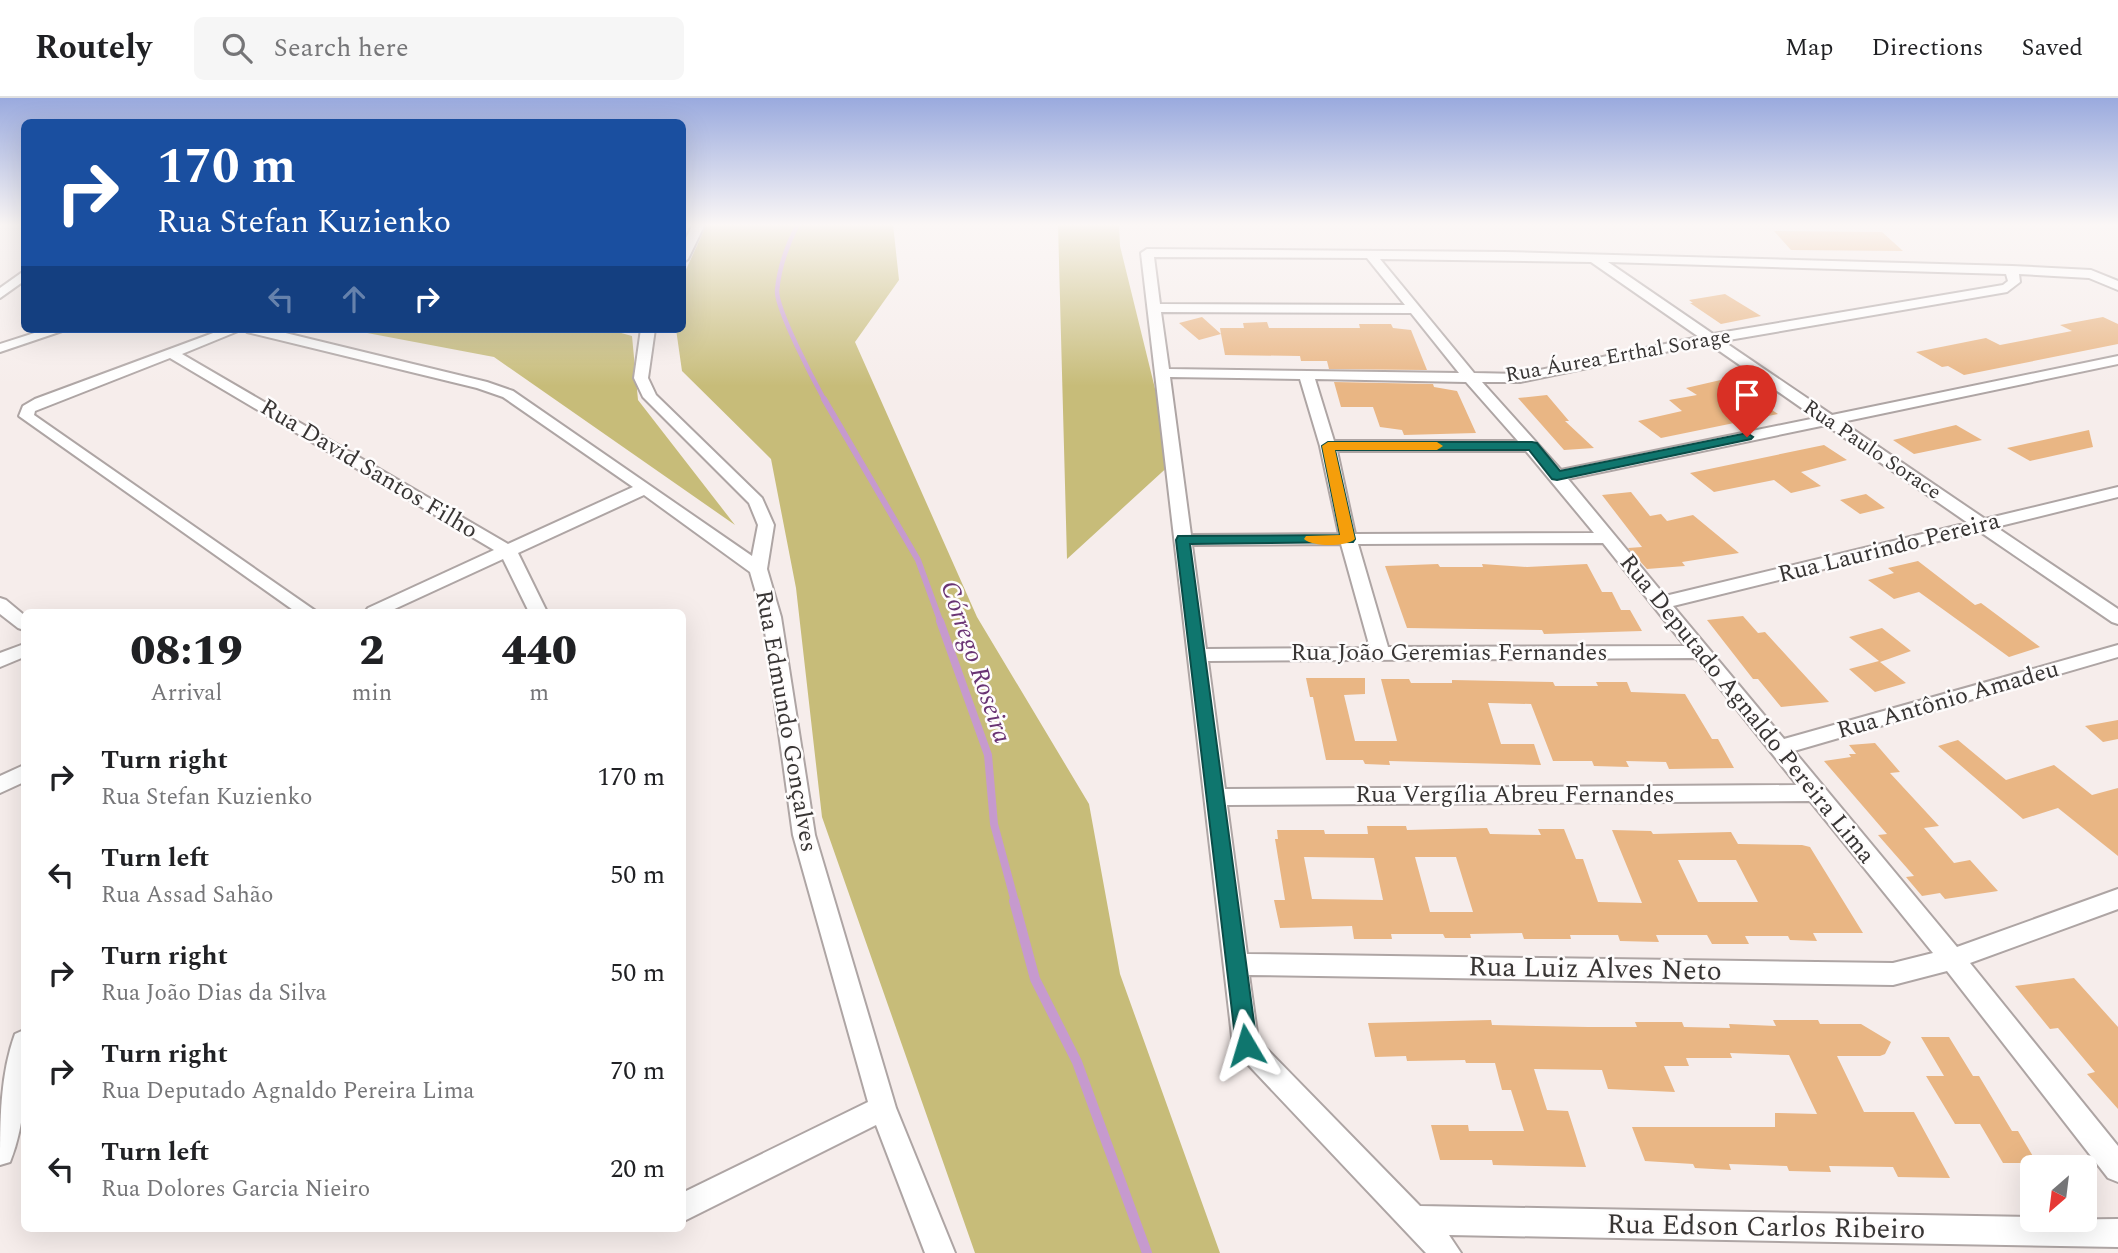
<!DOCTYPE html>
<html lang="en">
<head>
<meta charset="utf-8">
<style>
	body { margin:0; font-family:Spectral,serif; background:#f6f6f6; color:#202124; height:100vh; display:flex; flex-direction:column; font-size:26px; white-space:nowrap }
	* { box-sizing:border-box; margin:0 }
	p { font-size:23px; color:#757577 }
	.icon { flex:none; width:38px; height:38px; fill:none; stroke:currentColor; stroke-width:2; stroke-linecap:round; stroke-linejoin:round }
	.map { position:relative; flex:1; overflow:hidden }
	.details { position:absolute; left:21px; top:511px; width:665px; height:623px; display:flex; flex-direction:column; background:#fff; border-radius:10px; box-shadow:0 7px 28px #0002 }
	.details>* { flex:none }
	.guide { position:absolute; left:21px; top:21px; width:665px; height:214px; border-radius:10px; box-shadow:0 7px 28px #0002; background:#1a4fa0; color:#fff; overflow:hidden }
	.needle { width:46px; rotate:208deg }
	.fabs { position:absolute; left:2020px; top:1057px; display:grid; gap:14px }
	.fabs a { display:grid; place-items:center; width:77px; height:77px; border-radius:10px; background:#fff; box-shadow:0 7px 28px #0002; font-size:35px }
	.pin { position:absolute; display:grid; place-items:center; width:60px; height:60px; color:#fff; margin:-72px -30px; border-radius:50% 50% 50% 0; rotate:-45deg; box-shadow:0 0 7px #0007 }
	.pin .icon { rotate:45deg }
	.me { position:absolute; width:77px; margin:-38px; rotate:353deg; stroke-linejoin:round; filter:drop-shadow(0 0 5px #0008) }
	.turn { display:flex; align-items:center; gap:24px; height:147px; padding:0 21px; font-size:32px }
	.turn .icon { width:91px; height:91px; stroke-width:2.5 }
	.turn b { display:block; font-size:49px; line-height:60px }
	.lanes { display:flex; align-items:center; height:66px; padding:0 21px; background:#0003; justify-content:center; gap:35px; direction:ltr }
	.lanes .off { opacity:.35 }
	.eta { display:flex; justify-content:space-evenly; align-items:center; height:119px; text-align:center }
	.eta b { font-size:42px; font-weight:800; line-height:49px }
	ul { padding:0; list-style:none }
	li { display:flex; align-items:center; gap:21px; height:98px; padding:0 21px }
	li div { flex:1 }
	li b { display:block; font-size:26px }
	li em { font-style:normal }
	header { display:flex; align-items:center; gap:42px; box-sizing:border-box; height:98px; padding:0 35px; background:#fff; border-bottom:2px solid #e0e0e0 }
	header strong { font-size:33px }
	nav { display:flex; gap:38px; margin-inline-start:auto; font-size:24px }
	.search { width:490px; height:63px; background:#f6f6f6; display:flex; align-items:center; gap:18px; box-sizing:border-box; padding:0 24px; border-radius:10px; color:#757577; font-size:26px }
	.map>svg:first-child { display:block }
</style>
</head>
<body>
<header>
<strong>Routely</strong>
<div class="search"><svg class="icon" aria-label="search" viewBox="0 0 24 24"><circle cx="10" cy="10" r="6"/><path d="M15 15l6 6"/></svg>Search here</div>
<nav><a>Map</a><a>Directions</a><a>Saved</a></nav>
</header>
<div class="map">
<svg width="2118" height="1155" viewBox="0 0 2118 1155">
	<rect width="100%" height="100%" fill="#f6edeb"/>
	<g fill="#c7bc79">
		<polygon points="707,126 893,126 899,182 855,244 977,519 1089,706 1120,876 1220,1155 975,1155 822,719 796,490 771,361 682,273 676,231 682,231 683,178"/>
		<polygon points="1058,126 1119,126 1120,148 1173,364 1067,461"/>
		<polygon points="346,231 607,231 632,238 638,302 735,427 494,259"/>
	</g>
	<g fill="none" stroke-linecap="round" stroke-linejoin="round">
		<path stroke="#c69ace" stroke-width="4.5" d="M798,126C787,147 779,170 777,193C777,213 814,283 825,303"/>
		<polyline stroke="#c69ace" stroke-width="6" points="824,301 918,462 941,525"/>
		<polyline stroke="#c69ace" stroke-width="8" points="940,523 988,657 994,726 1015,804"/>
		<polyline stroke="#c69ace" stroke-width="10" points="1014,803 1035,881 1077,964 1147,1155"/>
	</g>
	<g fill="#e9b684" fill-rule="evenodd">
		<polygon points="1774,133 1882,134 1903,153 1791,152"/>
		<polygon points="1725,196 1761,218 1721,226 1690,205 1693,205 1689,202"/>
		<polygon points="1202,219 1221,236 1220,230 1244,230 1243,225 1267,224 1269,230 1360,230 1359,226 1391,226 1393,230 1411,232 1427,272 1329,271 1327,263 1301,263 1300,258 1225,257 1221,236 1199,242 1179,225"/>
		<polygon points="2103,219 2118,226 2118,246 1964,277 1948,268 1942,269 1916,254 1986,240 2000,247 2072,233 2060,227"/>
		<polygon points="1725,281 1778,316 1661,340 1638,323 1682,313 1669,302 1697,297 1686,290"/>
		<polygon points="1334,284 1433,286 1434,289 1457,293 1476,335 1404,337 1402,332 1380,329 1373,309 1341,309"/>
		<polygon points="1547,297 1569,323 1565,323 1594,350 1564,352 1518,300"/>
		<polygon points="1956,327 1982,342 1914,356 1893,342"/>
		<polygon points="2089,332 2093,349 2030,363 2007,350"/>
		<polygon points="1824,347 1847,362 1801,374 1821,388 1791,395 1774,382 1714,394 1690,375"/>
		<polygon points="1631,394 1650,418 1661,416 1667,423 1693,417 1739,455 1682,464 1685,468 1647,471 1628,450 1642,449 1602,397"/>
		<polygon points="1866,396 1885,410 1860,416 1840,402"/>
		<polygon points="1918,463 1975,507 1981,505 2040,549 2009,559 1919,494 1894,501 1868,482 1894,475 1888,470"/>
		<polygon points="1438,466 1440,469 1483,469 1482,466 1527,469 1587,466 1602,494 1612,494 1621,512 1630,512 1642,533 1544,536 1542,532 1407,530 1385,468"/>
		<polygon points="1743,518 1758,535 1765,534 1829,604 1781,609 1758,581 1753,581 1707,522"/>
		<polygon points="1882,530 1911,553 1880,564 1906,585 1875,594 1849,571 1879,563 1849,539"/>
		<polygon points="1306,580 1365,580 1365,596 1344,597 1355,643 1397,643 1381,581 1409,581 1411,585 1452,585 1452,582 1553,584 1555,588 1598,588 1596,584 1627,584 1631,594 1685,596 1712,641 1718,641 1734,670 1669,671 1666,664 1626,663 1629,669 1594,668 1592,663 1553,663 1531,606 1488,605 1501,646 1534,646 1541,667 1389,663 1390,667 1365,666 1363,662 1326,662 1313,599 1310,599"/>
		<polygon points="2118,622 2118,641 2103,644 2085,628"/>
		<polygon points="1958,642 2006,682 2054,667 2092,697 2118,690 2118,758 2058,710 2023,721 1938,648"/>
		<polygon points="1875,645 1900,674 1890,675 1939,728 1924,730 1954,765 1970,762 1998,793 1945,801 1940,795 1922,798 1906,779 1914,778 1878,737 1887,736 1824,663 1851,659 1849,656 1856,656 1849,647"/>
		<path d="M1367,728H1406L1407,732L1487,730L1490,736L1541,737L1538,731H1564L1576,761H1583L1598,804L1642,805L1612,732L1651,733L1653,736L1731,734L1738,746L1802,747L1810,749L1863,835H1813L1817,843L1790,842L1788,838H1745L1749,846H1712L1707,837H1656L1659,844L1620,843L1618,837H1570L1571,841H1524L1522,835L1470,836L1471,840H1445L1443,836H1391L1392,841H1354L1352,828L1280,830L1274,802H1285L1275,741H1278L1277,732H1324L1325,736H1368ZM1304,759L1374,760L1383,802L1312,801ZM1415,759H1456L1473,814H1430ZM1678,762H1736L1758,804H1698Z"/>
		<polygon points="2074,880 2118,929 2118,1011 2087,976 2095,974 2058,930 2050,931 2015,888"/>
		<polygon points="1491,922 1492,927 1588,929 1637,929 1635,924 1682,924 1684,929 1730,930 1729,926 1776,928 1773,922 1818,922 1820,926 1861,926 1891,944 1885,956 1880,958 1837,958 1864,1014 1914,1014 1950,1080 1898,1079 1893,1069 1829,1068 1831,1074 1789,1073 1787,1068 1729,1066 1731,1072 1695,1070 1693,1066 1645,1063 1632,1029 1775,1029 1775,1015 1817,1016 1789,957 1730,955 1732,960 1686,960 1689,968 1664,968 1675,994 1608,991 1602,972 1534,971 1547,1012 1568,1013 1586,1069 1493,1067 1492,1062 1440,1062 1431,1027 1468,1027 1469,1033 1524,1033 1511,992 1502,992 1495,965 1466,965 1465,962 1407,963 1406,958 1375,959 1368,925"/>
		<polygon points="1921,939 1949,939 1973,978 1979,978 2012,1033 2018,1033 2037,1065 2003,1065 1980,1026 1955,1026 1926,978 1944,978"/>
	</g>
	<g fill="none" stroke-linecap="round" stroke-linejoin="round">
		<g stroke="#aea5a4" stroke-width="4">
			<g id="street">
				<polygon points="693,126 705,126 688,161 682,165 682,148"/>
				<path d="M1147,151L1505,154L2012,168L2091,172L2118,183V192L2089,180L2019,176L2020,184L2007,194L1723,243L1832,317L2118,258V266L1842,324L1985,421L2118,389V399L1996,429L2118,511V526L2112,524L1979,433L1673,508L1784,641L2118,547V559L1794,653L1957,849L2118,791V811L1970,865L2118,1048V1084L2108,1080L1947,873L1893,887L1249,877L1258,942L1420,1108L2032,1119V1122L2118,1121V1149L1449,1137L1461,1155H1426L1237,955L1233,947L1141,155ZM1154,159L1367,160L1405,207L1160,206ZM1380,161L1591,164L1699,239L1520,276L1474,275ZM1608,164L2006,176L2008,183L2003,187L1713,236ZM1161,214L1411,215L1459,275L1169,271ZM1708,245L1816,320L1561,372L1482,284H1520ZM1170,279L1300,281L1320,348L1339,436L1191,437ZM1315,281L1466,284L1518,343H1334ZM1826,327L1968,425L1665,498L1568,381ZM1337,353H1526L1594,435L1355,436ZM1603,445L1685,548L1388,549L1358,446ZM1341,446L1370,550L1206,551L1192,447ZM1696,560L1797,687L1225,691L1208,563ZM1810,703L1933,855L1893,865L1247,856L1227,707Z"/>
				<polygon points="24,173 24,183 0,200 0,190"/>
				<polygon points="47,231 68,231 0,254 0,246"/>
				<polygon points="224,231 243,231 182,256 508,446 633,389 503,299 477,290 247,234 245,231 269,231 487,284 513,293 752,458 758,427 749,405 643,299 634,280 641,231 655,231 648,280 656,297 762,400 774,427 767,471 781,519 815,737 896,1010 955,1155 925,1155 876,1027 682,1124 682,1095 868,1004 793,737 763,519 750,474 644,397 518,455 547,514 529,514 503,461 388,514 365,514 368,510 494,452 170,260 35,313 34,317 317,514 296,514 19,318 23,308 35,301"/>
				<polygon points="0,500 6,502 24,517 24,532 18,530 0,516"/>
				<polygon points="24,546 24,559 0,569 0,555"/>
				<polygon points="24,667 24,684 0,695 0,678"/>
				<path d="M24,932C28,974 26,1024 10,1064L0,1067C0,1024 0,977 15,936Z"/>
			</g>
		</g>
		<use href="#street" fill="#fff" fill-rule="evenodd"/>
	</g>
	<linearGradient id="sky" x2="0" y2="1"><stop stop-color="#9aaade"/><stop offset="0.44" stop-color="#fbf7f6"/><stop offset="1" stop-color="#fbf7f6" stop-opacity="0"/></linearGradient>
	<rect width="2118" height="288" fill="url(#sky)"/>
	<polygon fill="#0f766e" stroke="#0a4d48" stroke-width="2" points="1747,335 1753,339 1751,341 1557,382 1552,381 1529,352 1335,352 1355,441 1353,444 1190,446 1257,947 1254,953 1246,956 1239,953 1236,947 1176,442 1178,438 1340,437 1322,348 1328,344 1532,344 1537,345 1560,373"/>
	<path fill="#f59e0b" d="M1328,344H1437L1443,348L1437,352H1335L1355,441C1346,449 1313,449 1304,441L1306,438L1340,437L1322,348Z"/>
	<g text-anchor="middle" dominant-baseline="central" stroke-width="5" stroke-linejoin="round" paint-order="stroke">
		<g font-size="21" fill="#383534" stroke="#fefcfc">
			<text transform="translate(1618 258) rotate(-10)">Rua Áurea Erthal Sorage</text>
			<text transform="translate(1872 352) rotate(34)">Rua Paulo Sorace</text>
		</g>
		<g font-size="24" fill="#383534" stroke="#fefcfc">
			<text transform="translate(369 371) rotate(31)">Rua David Santos Filho</text>
			<text transform="translate(1889 450) rotate(-14)">Rua Laurindo Pereira</text>
			<text x="1449" y="555">Rua João Geremias Fernandes</text>
			<text transform="translate(1948 602) rotate(-16)">Rua Antônio Amadeu</text>
			<text transform="translate(1747 611) rotate(51)">Rua Deputado Agnaldo Pereira Lima</text>
			<text transform="translate(786 623) rotate(80)">Rua Edmundo Gonçalves</text>
			<text x="1515" y="697">Rua Vergília Abreu Fernandes</text>
		</g>
		<g font-size="26" font-style="italic" fill="#693373" stroke="#fefcfc">
			<text transform="translate(976 564) rotate(71)">Córrego Roseira</text>
		</g>
		<g font-size="28" fill="#383534" stroke="#fefcfc">
			<text transform="translate(1595 871) rotate(1)">Rua Luiz Alves Neto</text>
			<text transform="translate(1766 1129) rotate(1)">Rua Edson Carlos Ribeiro</text>
		</g>
	</g>
</svg>
<div class="fabs">
<a><svg class="needle" viewBox="-14 -14 28 28"><path d="M0-13l5 13h-10z" fill="#e53935"/><path d="M0 13l5-13h-10z" fill="#757577"/></svg></a>
</div>
<div class="pin" style="left:1747px;top:339px;background:#d93025"><svg class="icon" aria-label="arrive" viewBox="0 0 24 24"><path d="M6 21V4h12l-3 4 3 4H6"/></svg></div>
<svg class="me" style="left:1246px;top:947px" viewBox="-20 -20 40 40"><path d="M0-17L14 15 0 8-14 15z" fill="#0f766e" stroke="#fff" stroke-width="4"/></svg>
<div class="guide">
<div class="turn"><svg class="icon" aria-label="right" viewBox="0 0 24 24"><path d="M7 20v-9h11M14 6l5 5-5 5"/></svg><div><b>170 m</b>Rua Stefan Kuzienko</div></div>
<div class="lanes"><svg class="icon off" aria-label="left" viewBox="0 0 24 24"><path d="M17 20v-9H6M10 6l-5 5 5 5"/></svg><svg class="icon off" aria-label="ahead" viewBox="0 0 24 24"><path d="M12 20V5M6 11l6-6 6 6"/></svg><svg class="icon" aria-label="right" viewBox="0 0 24 24"><path d="M7 20v-9h11M14 6l5 5-5 5"/></svg></div>
</div>
<section class="details">
<div class="eta">
<div><b>08:19</b><p>Arrival</p></div>
<div><b>2</b><p>min</p></div>
<div><b>440</b><p>m</p></div>
</div>
<ul>
<li><svg class="icon" aria-label="right" viewBox="0 0 24 24"><path d="M7 20v-9h11M14 6l5 5-5 5"/></svg><div><b>Turn right</b><p>Rua Stefan Kuzienko</p></div><em>170 m</em></li>
<li><svg class="icon" aria-label="left" viewBox="0 0 24 24"><path d="M17 20v-9H6M10 6l-5 5 5 5"/></svg><div><b>Turn left</b><p>Rua Assad Sahão</p></div><em>50 m</em></li>
<li><svg class="icon" aria-label="right" viewBox="0 0 24 24"><path d="M7 20v-9h11M14 6l5 5-5 5"/></svg><div><b>Turn right</b><p>Rua João Dias da Silva</p></div><em>50 m</em></li>
<li><svg class="icon" aria-label="right" viewBox="0 0 24 24"><path d="M7 20v-9h11M14 6l5 5-5 5"/></svg><div><b>Turn right</b><p>Rua Deputado Agnaldo Pereira Lima</p></div><em>70 m</em></li>
<li><svg class="icon" aria-label="left" viewBox="0 0 24 24"><path d="M17 20v-9H6M10 6l-5 5 5 5"/></svg><div><b>Turn left</b><p>Rua Dolores Garcia Nieiro</p></div><em>20 m</em></li>
</ul>
</section>
</div>
</body>
</html>
